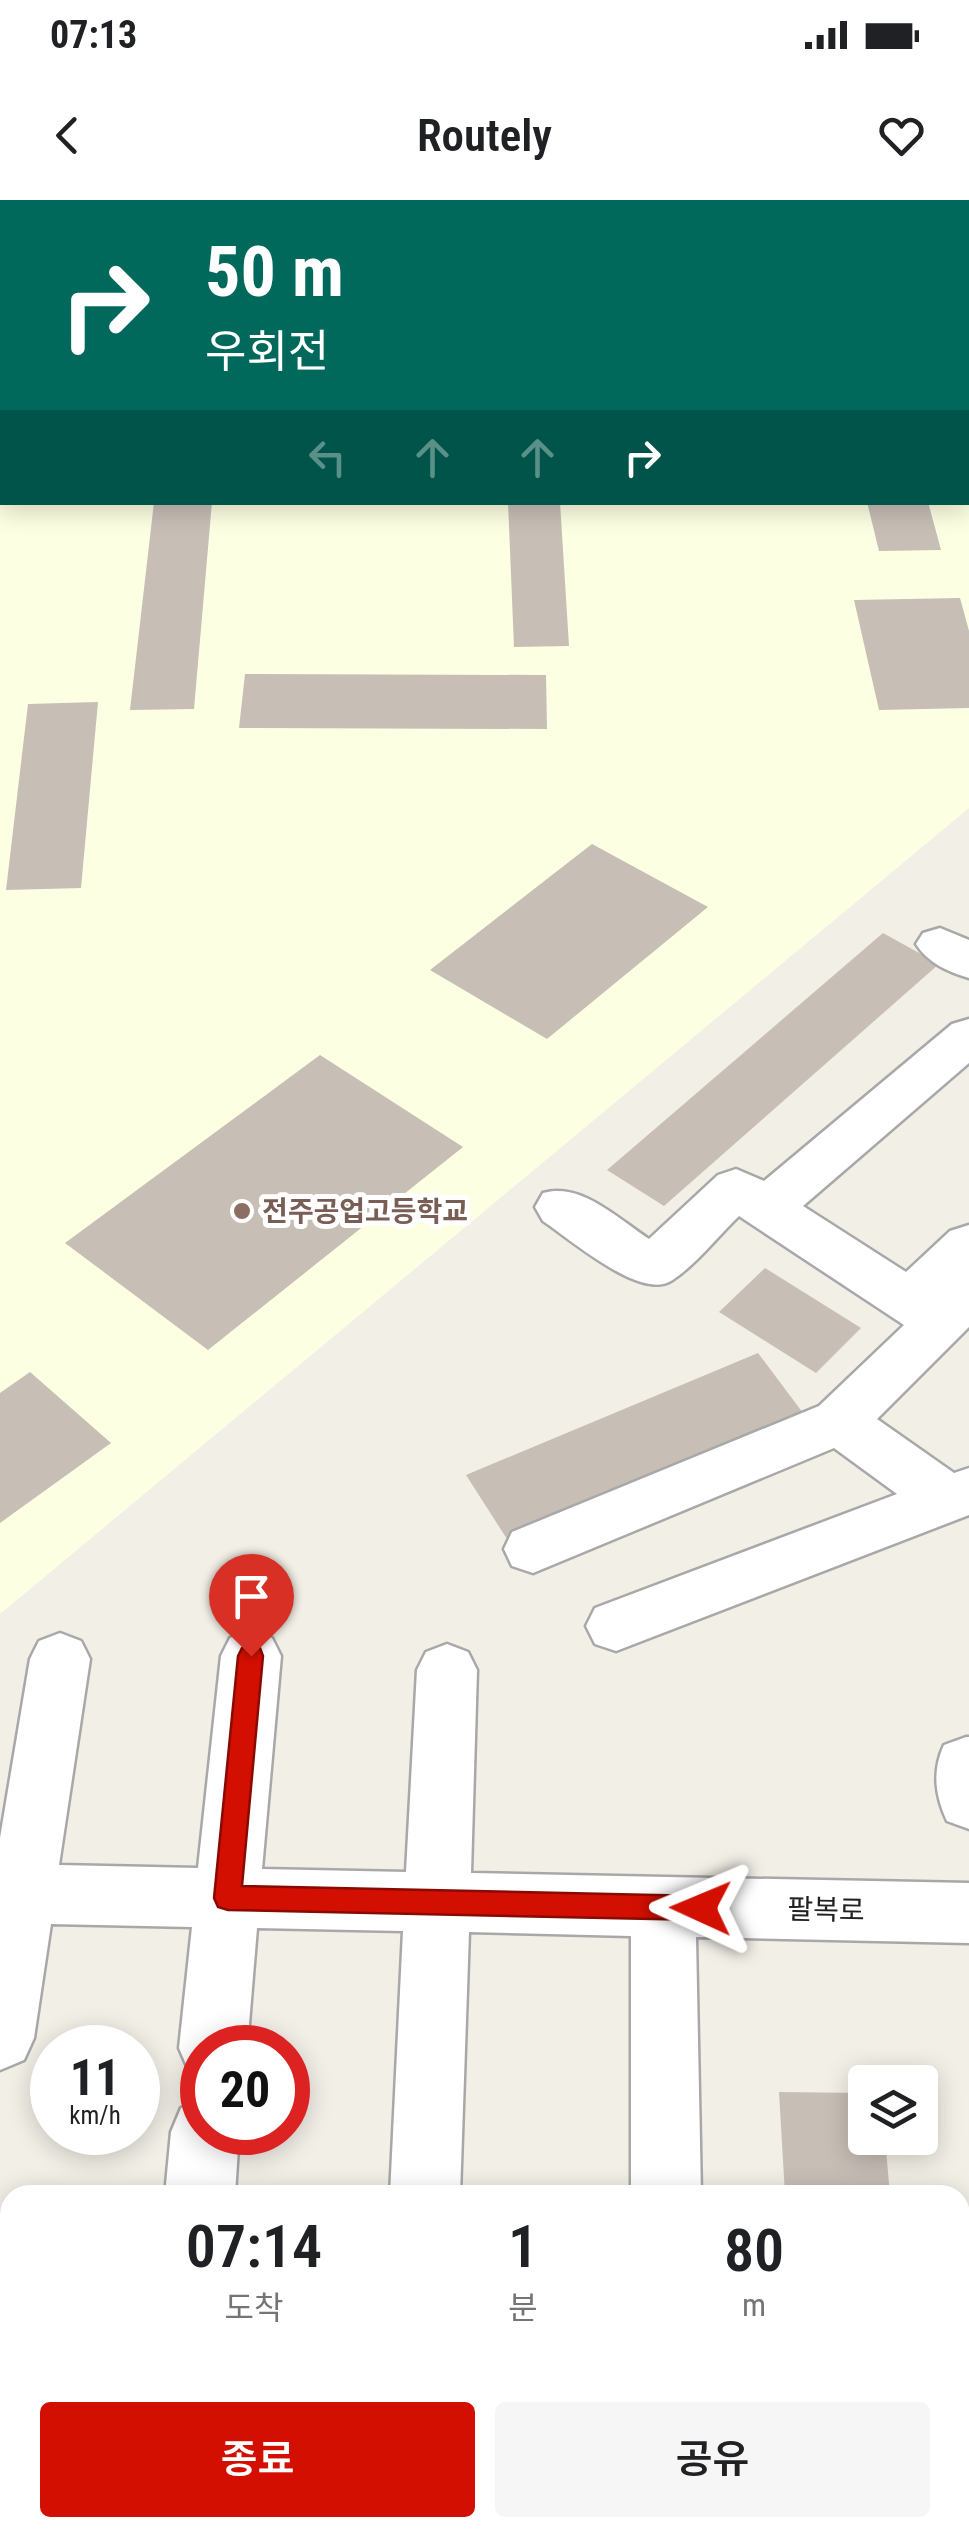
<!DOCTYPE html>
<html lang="ko">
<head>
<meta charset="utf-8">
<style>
	body { margin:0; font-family:"Roboto Condensed","Noto Sans KR",sans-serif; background:#f6f6f6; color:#202124; height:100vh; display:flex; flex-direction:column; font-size:38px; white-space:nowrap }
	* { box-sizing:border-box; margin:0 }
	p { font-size:32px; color:#757577 }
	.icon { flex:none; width:55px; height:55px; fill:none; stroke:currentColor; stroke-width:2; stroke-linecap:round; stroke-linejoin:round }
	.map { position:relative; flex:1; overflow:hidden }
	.drawer { position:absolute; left:0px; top:1985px; width:970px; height:352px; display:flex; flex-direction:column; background:#fff; border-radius:30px 30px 0 0; box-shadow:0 5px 25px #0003 }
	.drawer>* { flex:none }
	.guide { position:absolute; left:0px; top:0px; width:970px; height:305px; box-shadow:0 5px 25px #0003; background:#00695c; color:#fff; overflow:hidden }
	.controls { position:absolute; left:848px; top:1865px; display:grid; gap:20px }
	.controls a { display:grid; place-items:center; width:90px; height:90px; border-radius:10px; background:#fff; box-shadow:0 5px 25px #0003; font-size:50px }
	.speed { position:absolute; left:30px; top:1825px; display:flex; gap:20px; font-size:50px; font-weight:700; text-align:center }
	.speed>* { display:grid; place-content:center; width:130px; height:130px; border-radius:50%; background:#fff; box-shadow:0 5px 25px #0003; line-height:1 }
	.speed small { font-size:25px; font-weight:400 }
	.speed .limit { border:15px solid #d22; background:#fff; color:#111 }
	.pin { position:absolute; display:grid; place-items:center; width:85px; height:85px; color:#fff; margin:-102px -42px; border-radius:50% 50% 50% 0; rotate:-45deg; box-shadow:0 0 10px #0007 }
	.pin .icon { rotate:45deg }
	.me { position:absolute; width:110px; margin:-55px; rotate:271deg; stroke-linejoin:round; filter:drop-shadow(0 0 8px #0008) }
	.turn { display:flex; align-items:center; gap:35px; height:210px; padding:0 40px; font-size:45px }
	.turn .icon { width:130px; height:130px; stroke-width:2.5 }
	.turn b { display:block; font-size:70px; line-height:85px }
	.lanes { display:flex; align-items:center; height:95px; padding:0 40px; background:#0003; justify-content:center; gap:50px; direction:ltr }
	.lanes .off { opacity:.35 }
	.eta { display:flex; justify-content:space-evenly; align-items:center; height:170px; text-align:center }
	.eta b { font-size:60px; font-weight:600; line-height:70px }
	.cta { display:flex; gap:20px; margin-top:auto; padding:20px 40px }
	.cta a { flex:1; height:115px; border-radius:10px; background:#d20f00; color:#fff; font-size:40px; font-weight:600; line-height:115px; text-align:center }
	.cta a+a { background:#f6f6f6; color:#202124 }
	.status { display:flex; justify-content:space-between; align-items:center; height:70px; padding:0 50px; background:#fff; direction:ltr }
	.status svg { height:28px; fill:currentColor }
	header { display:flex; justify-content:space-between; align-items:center; height:130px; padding:0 40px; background:#fff; font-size:45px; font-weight:600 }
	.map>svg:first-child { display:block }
</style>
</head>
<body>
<div class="status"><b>07:13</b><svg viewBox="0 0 49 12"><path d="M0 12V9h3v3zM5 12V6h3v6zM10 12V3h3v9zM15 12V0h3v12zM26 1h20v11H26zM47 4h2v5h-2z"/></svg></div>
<header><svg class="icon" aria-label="back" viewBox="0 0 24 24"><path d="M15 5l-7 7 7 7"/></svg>Routely<svg class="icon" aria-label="heart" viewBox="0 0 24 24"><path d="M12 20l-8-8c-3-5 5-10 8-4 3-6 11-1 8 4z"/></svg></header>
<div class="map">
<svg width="969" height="2337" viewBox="0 0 969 2337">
	<rect width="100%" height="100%" fill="#f2efe7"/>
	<polygon fill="#fdffe3" points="0,0 929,2 2,2 2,302 968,302 968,137 969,142 969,608 0,1414"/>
	<g fill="#c7beb6">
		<polygon points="154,302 212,302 194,509 130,510"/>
		<polygon points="508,302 560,302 569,446 514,447"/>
		<polygon points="867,302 928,302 941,350 879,351"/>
		<polygon points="960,398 969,431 969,508 879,510 854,400"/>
		<polygon points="245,474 546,475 547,529 239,528"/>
		<polygon points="98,502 81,688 6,690 28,504"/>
		<polygon points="592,644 708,707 547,839 430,770"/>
		<polygon points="883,733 939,764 664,1006 607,970"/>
		<polygon points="320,855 463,947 208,1150 65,1043"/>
		<polygon points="765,1068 861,1128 816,1173 719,1112"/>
		<polygon points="758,1153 803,1213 507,1339 466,1275"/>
		<polygon points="30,1172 111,1243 0,1323 0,1193"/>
		<polygon points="779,1892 865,1893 865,1938 885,1938 890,1995 785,1995"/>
		<polygon points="806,2328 920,2328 921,2337 806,2337"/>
	</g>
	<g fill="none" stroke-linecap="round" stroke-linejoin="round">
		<g stroke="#a8a8a8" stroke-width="5">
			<g id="minor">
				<polygon points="2,108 2,140 0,141 0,109"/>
				<path d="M940,728L969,740V778C948,772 928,763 916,744L923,733Z"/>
				<path d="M969,819V863L803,1006L906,1072L950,1031L969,1025V1127L877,1219L954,1273L969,1268V1315L616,1451L595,1444L586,1426L595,1408L897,1294L834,1248L533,1373L512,1366L504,1349L512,1332L819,1206L904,1125L739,1016C718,1036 696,1065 671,1081C640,1100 570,1039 543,1021L535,1007L543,993C581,982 617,1018 649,1039L718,975L736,969L764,981L952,824Z"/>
				<polygon points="251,1430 272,1438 281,1456 262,1669 406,1672 417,1470 426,1452 447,1444 468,1452 477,1470 471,1673 969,1683 969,1743 696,1737 701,1995 631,1995 631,1736 469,1732 460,1995 390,1995 403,1731 257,1728 247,1848 202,1848 202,1876 189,1871 179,1848 192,1727 51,1724 34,1838 24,1860 0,1870 0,1638 30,1459 39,1441 60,1433 81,1441 90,1459 59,1665 198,1668 221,1456 230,1438"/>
				<path d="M966,1537H969V1629L947,1621C935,1595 932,1571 944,1545Z"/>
				<polygon points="202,1900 202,1932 239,1932 235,1995 165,1995 171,1932 181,1908"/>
				<polygon points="130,2328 206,2328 205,2337 129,2337"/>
				<polygon points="374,2328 450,2328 449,2337 373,2337"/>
				<rect x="631" y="2328" width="76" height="9"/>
			</g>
		</g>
		<use href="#minor" fill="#fff" fill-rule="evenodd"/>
	</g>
	<polygon fill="#d20f00" stroke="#880a00" stroke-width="2.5" points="251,1445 260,1448 263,1456 242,1686 701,1696 711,1699 715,1708 711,1717 701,1720 228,1710 218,1707 214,1698 238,1456 242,1448"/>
	<circle fill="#8d6e63" stroke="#fff" stroke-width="4" cx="242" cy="1011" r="10"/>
	<g text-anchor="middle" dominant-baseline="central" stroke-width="10" stroke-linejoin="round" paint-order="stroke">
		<g font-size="28" font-weight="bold" fill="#785e54" stroke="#fff" text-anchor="start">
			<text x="262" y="1011">전주공업고등학교</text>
		</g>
		<g font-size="28" fill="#212121" stroke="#fff">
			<text transform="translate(826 1710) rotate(1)">팔복로</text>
		</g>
	</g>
</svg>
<div class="controls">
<a><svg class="icon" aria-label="layers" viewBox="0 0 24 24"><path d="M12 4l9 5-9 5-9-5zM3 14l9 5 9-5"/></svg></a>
</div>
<div class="speed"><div>11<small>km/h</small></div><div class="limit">20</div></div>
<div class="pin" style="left:251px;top:1456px;background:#d93025"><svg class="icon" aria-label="arrive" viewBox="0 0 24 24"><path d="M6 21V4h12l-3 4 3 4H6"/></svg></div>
<svg class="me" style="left:701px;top:1708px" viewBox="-20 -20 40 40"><path d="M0-17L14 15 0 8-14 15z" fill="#d20f00" stroke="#fff" stroke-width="4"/></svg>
<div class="guide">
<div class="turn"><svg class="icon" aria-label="right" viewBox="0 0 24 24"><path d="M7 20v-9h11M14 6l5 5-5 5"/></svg><div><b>50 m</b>우회전</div></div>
<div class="lanes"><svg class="icon off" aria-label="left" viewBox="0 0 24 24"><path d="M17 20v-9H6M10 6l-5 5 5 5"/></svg><svg class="icon off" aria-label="ahead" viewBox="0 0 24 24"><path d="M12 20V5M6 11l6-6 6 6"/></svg><svg class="icon off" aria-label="ahead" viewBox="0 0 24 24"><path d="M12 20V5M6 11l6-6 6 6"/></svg><svg class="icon" aria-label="right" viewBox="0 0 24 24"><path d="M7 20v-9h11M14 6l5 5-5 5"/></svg></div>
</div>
<section class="drawer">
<div class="eta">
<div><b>07:14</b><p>도착</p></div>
<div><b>1</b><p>분</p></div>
<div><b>80</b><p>m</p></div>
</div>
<div class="cta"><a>종료</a><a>공유</a></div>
</section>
</div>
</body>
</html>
